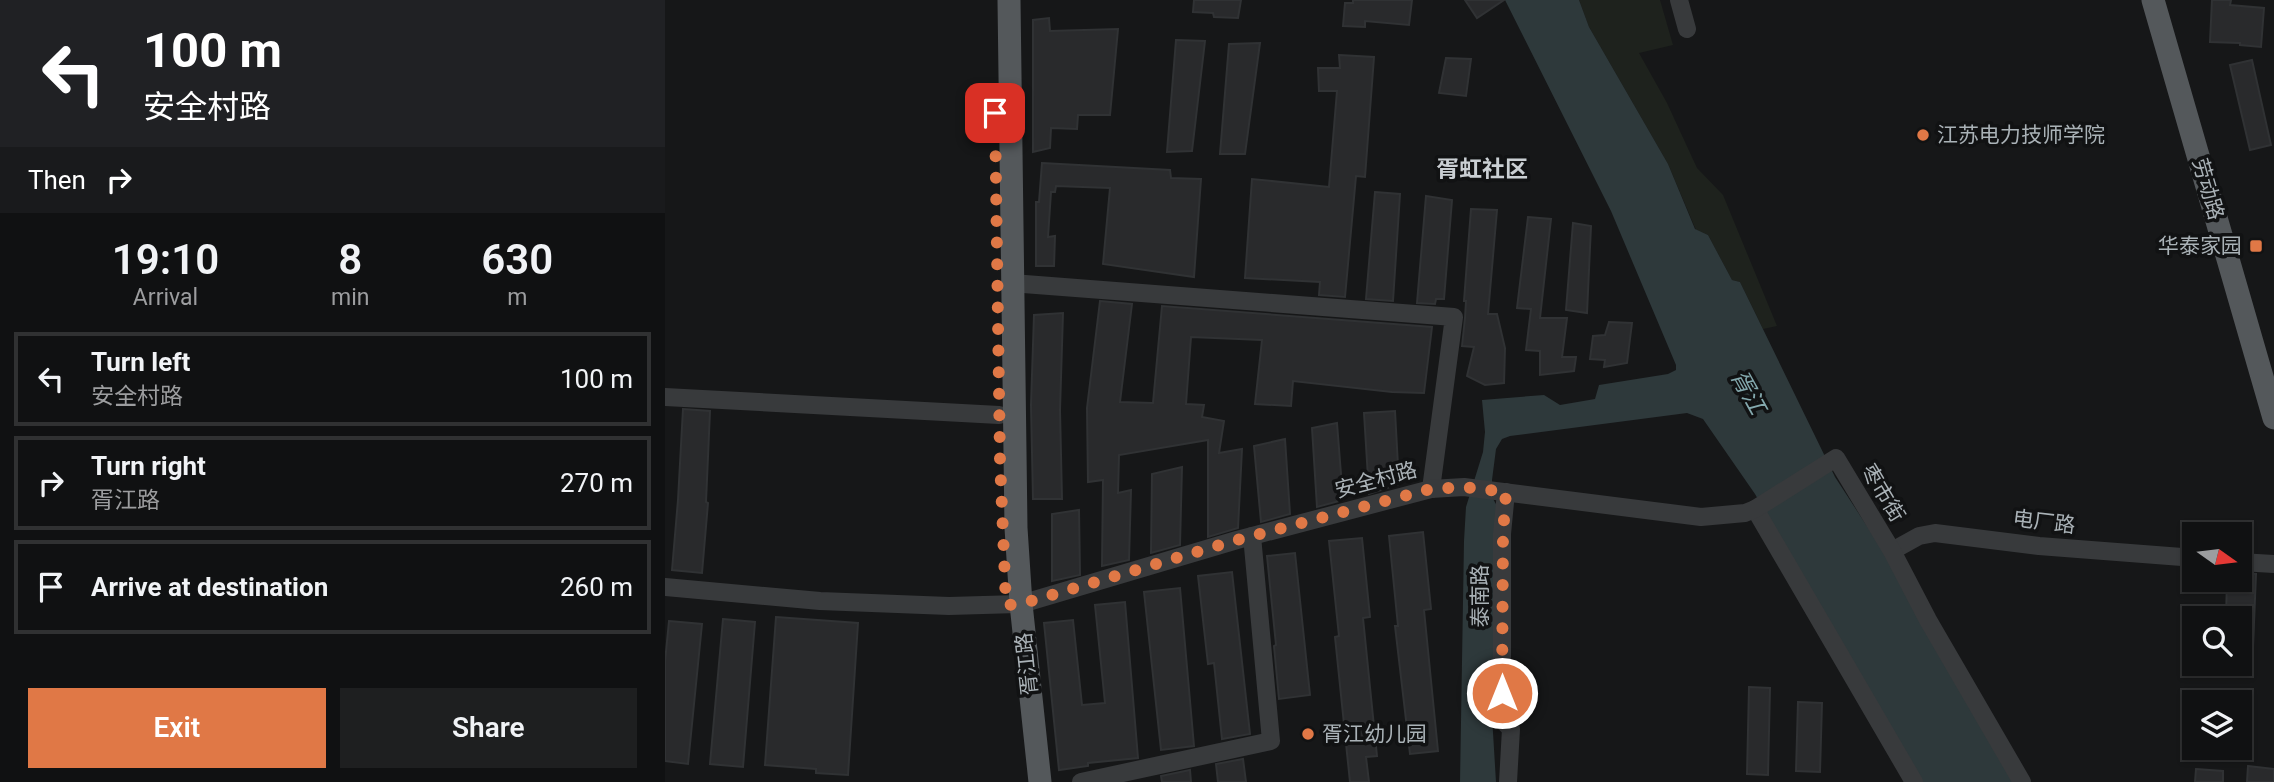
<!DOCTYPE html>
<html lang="en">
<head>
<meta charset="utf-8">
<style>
	body { margin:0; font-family:Roboto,"Noto Sans SC",sans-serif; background:#1e1f20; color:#f1f3f6; height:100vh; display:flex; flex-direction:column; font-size:26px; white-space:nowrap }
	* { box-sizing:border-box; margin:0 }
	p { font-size:23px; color:#9c9d9f }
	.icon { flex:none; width:38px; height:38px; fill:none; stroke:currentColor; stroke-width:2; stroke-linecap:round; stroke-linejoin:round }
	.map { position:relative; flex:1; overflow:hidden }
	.details { display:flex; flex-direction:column; background:#101112; width:665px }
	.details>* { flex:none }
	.banner { background:#202124; color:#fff; overflow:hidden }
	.needle { width:46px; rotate:104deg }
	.tools { position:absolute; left:1517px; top:522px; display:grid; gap:14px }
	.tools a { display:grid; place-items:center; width:70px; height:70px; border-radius:0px; background:#101112; box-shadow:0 2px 5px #0004,0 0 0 2px #303132; font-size:35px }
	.pin { position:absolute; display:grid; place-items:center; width:60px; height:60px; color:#fff; margin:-30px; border-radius:14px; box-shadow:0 4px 10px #0006 }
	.me { position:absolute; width:77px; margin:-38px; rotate:0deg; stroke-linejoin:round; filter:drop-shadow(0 0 5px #0008) }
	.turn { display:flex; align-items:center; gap:24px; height:147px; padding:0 28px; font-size:32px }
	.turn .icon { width:91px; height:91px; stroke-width:2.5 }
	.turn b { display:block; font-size:49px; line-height:60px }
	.then { display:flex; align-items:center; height:66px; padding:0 28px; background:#0003; gap:14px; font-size:26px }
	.eta { display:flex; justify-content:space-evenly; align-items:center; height:119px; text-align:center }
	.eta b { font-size:42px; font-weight:600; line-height:49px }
	.button { display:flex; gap:14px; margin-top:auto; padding:14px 28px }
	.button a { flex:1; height:80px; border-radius:0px; background:#e07846; color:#fff; font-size:28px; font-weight:600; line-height:80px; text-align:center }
	.button a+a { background:#1e1f20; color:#f1f3f6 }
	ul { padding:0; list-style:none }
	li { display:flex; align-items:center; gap:21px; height:94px; margin:0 14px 10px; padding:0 14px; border:4px solid #303132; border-radius:0px }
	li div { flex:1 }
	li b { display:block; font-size:26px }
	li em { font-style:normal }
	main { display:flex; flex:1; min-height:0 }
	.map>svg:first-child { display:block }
</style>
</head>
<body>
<main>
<section class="details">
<div class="banner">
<div class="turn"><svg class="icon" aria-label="left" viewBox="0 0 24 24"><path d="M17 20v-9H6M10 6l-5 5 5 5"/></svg><div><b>100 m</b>安全村路</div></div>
<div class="then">Then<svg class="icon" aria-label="right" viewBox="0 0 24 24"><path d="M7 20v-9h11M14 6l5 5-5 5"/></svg></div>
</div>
<div class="eta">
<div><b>19:10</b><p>Arrival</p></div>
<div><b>8</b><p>min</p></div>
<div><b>630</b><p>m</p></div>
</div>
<ul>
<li><svg class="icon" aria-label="left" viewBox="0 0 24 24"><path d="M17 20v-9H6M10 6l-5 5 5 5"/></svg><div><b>Turn left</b><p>安全村路</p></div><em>100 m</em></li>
<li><svg class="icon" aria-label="right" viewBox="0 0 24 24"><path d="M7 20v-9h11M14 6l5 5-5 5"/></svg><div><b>Turn right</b><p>胥江路</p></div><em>270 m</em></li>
<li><svg class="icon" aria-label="arrive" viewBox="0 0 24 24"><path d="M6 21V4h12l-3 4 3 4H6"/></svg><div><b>Arrive at destination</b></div><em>260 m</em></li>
</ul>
<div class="button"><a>Exit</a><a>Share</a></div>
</section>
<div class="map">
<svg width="1609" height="782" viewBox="0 0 1609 782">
	<rect width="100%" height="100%" fill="#161718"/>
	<polygon fill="#1e221d" points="914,0 995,0 1008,45 974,53 1002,103 1032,168 1058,195 1112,326 1098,329 1075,282 1067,280 1043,235 1031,230 1003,164 924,27"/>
	<polygon fill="#2e393b" points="840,0 914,0 924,27 1003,164 1030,229 1043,235 1067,280 1075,282 1170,477 1213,543 1351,782 1256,782 1090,494 1038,419 1022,413 845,436 837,439 831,449 827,480 827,497 832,506 830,696 827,716 831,782 795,782 799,541 801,507 818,452 820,432 817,400 879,395 895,405 930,399 934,385 1003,374 1011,370 1011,365 946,211"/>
	<g fill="#292a2c" stroke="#303234" stroke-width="2">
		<polygon points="529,0 576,0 573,18 549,17 548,13 528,12"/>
		<polygon points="688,0 747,0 744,25 700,21 700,27 678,26 680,3 688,3"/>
		<polygon points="800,0 839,0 812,18"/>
		<polygon points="1547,0 1566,0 1565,5 1599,8 1596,47 1575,45 1575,43 1545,42"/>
		<polygon points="384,18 385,31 453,29 445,115 413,115 412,129 386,128 385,148 368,152 368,20"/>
		<polygon points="511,40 540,41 527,151 502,152"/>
		<polygon points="595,43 580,154 555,154 564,44"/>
		<polygon points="674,55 709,57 700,177 691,176 680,297 654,295 655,282 580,278 587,179 664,187 672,91 654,91 653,68 675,68"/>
		<polygon points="781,58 806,59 801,96 774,93"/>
		<polygon points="1587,60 1606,145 1585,150 1565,65"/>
		<polygon points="377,163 505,170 506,178 536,179 529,277 438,264 445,188 391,186 390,192 386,192 383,237 390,236 389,266 371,266 371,202 374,202"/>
		<polygon points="710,192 735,194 728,301 701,299"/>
		<polygon points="761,196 787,200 779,299 771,299 770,304 752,303"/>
		<polygon points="806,209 832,210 823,314 832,314 840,348 839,383 820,385 802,376 809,347 797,346 800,318 801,301 799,301"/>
		<polygon points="863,217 886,219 875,318 902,318 897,357 911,357 909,371 875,375 875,351 861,350 866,309 852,308"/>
		<polygon points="908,223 926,226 922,313 901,310"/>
		<polygon points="435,301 467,304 455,402 488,403 497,306 767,327 759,393 727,392 628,381 626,406 590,404 597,340 526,337 521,404 539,405 537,417 559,421 554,453 577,449 573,528 543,537 543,440 454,455 453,493 466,490 464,560 437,566 438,480 423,482 422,408"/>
		<polygon points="398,313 395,410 397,499 368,499 366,405 369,315"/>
		<polygon points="944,322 967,323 962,363 939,367 940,360 925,359 928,336 940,335"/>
		<polygon points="18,409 45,411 41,502 43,503 37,573 7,570 13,500"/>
		<polygon points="730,411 734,484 704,494 699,413"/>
		<polygon points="672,423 678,500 652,507 647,428"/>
		<polygon points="620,439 625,514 596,522 589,446"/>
		<polygon points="517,467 515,545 486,553 487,474"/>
		<polygon points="414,510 415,575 387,581 387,514"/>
		<polygon points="758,532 766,609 759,610 773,751 745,754 730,626 733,626 724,536"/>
		<polygon points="697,538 705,617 698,618 712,756 701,757 704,782 685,782 670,637 674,636 664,541"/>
		<polygon points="630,553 645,695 614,699 609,646 611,645 602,556"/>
		<polygon points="567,572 585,734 557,739 549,663 543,664 533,576"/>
		<polygon points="1575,573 1591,574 1587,672 1575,672 1575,618 1561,618 1562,579 1575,579"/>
		<polygon points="515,588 529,746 496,750 479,592"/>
		<polygon points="460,602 473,758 423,763 423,766 394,770 379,623 408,620 417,705 440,703 430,605"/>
		<polygon points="111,617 193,623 183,775 151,773 151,769 100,765"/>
		<polygon points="58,619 90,622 78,767 45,764"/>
		<polygon points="4,621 37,624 23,764 0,761 0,662"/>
		<polygon points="1084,687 1105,688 1103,775 1082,774"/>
		<polygon points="1548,691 1584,694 1584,702 1547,702"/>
		<polygon points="1133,702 1157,703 1155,772 1131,771"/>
		<polygon points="578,759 581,782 553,782 551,764"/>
		<polygon points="1583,766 1609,769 1609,782 1582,782"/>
		<polygon points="1531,769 1558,771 1558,782 1530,782"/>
		<polygon points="525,770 526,782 497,782 496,776"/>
	</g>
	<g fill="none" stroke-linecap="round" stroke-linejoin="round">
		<g stroke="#383a3c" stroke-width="18">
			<polyline points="1014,0 1022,29"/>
			<polyline points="346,283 789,317 766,489"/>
			<polyline points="0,397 334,415"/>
			<polyline points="841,492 837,534 837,720 846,729 843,782"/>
			<polyline points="1090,509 1249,782"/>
			<polyline points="1227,551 1254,536 1270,533 1374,546 1530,558"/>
			<polyline points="1575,562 1609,564"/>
			<polyline points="0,587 155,601 284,606 356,604 572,540 766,489 799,487 1036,517 1080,513 1090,509 1171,458 1227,551 1263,620 1357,782"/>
			<polyline points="416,782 606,741 587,536"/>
		</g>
		<g stroke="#54585b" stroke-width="23">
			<polyline points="344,0 351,528 356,604 375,782"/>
			<polyline points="1488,0 1609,418"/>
		</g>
	</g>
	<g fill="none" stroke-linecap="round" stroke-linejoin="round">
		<polyline stroke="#e07846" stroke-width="12" stroke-dasharray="0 21.6" points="330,113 335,460 341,605 356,604 572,540 766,489 799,487 841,492 838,534 837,693"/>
	</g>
	<g fill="#e07846" stroke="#111213" stroke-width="2.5">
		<circle cx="1258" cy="135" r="7"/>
		<rect x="1584" y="239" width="14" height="14" rx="3.5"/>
		<circle cx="643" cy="734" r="7"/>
	</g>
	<g text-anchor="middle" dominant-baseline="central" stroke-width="7" stroke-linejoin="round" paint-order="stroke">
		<g font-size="21" fill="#aab2b7" stroke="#111213" text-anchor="start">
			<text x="1272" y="135">江苏电力技师学院</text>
			<text x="1577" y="246" text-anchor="end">华泰家园</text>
			<text x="657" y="734">胥江幼儿园</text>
		</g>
		<g font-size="21" fill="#aab2b7" stroke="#111213">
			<text transform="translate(1543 189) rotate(74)">劳动路</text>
			<text transform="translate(711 480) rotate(-15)">安全村路</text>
			<text transform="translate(1218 493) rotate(59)">枣市街</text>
			<text transform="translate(1379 522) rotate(7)">电厂路</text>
			<text transform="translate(815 596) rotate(-90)">泰南路</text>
			<text transform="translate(362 664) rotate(-96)">胥江路</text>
		</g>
		<g font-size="23" font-weight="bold" fill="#cacfd3" stroke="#111213">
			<text x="817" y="169">胥虹社区</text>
		</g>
		<g font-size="23" font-style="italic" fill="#84a9ae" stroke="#111213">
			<text transform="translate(1083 392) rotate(61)">胥江</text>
		</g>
	</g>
</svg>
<div class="tools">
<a><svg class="needle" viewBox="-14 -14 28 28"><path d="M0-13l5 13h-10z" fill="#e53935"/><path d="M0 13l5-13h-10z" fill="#9c9d9f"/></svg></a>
<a><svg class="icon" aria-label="search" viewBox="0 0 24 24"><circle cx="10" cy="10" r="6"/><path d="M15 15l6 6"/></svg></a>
<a><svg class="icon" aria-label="layers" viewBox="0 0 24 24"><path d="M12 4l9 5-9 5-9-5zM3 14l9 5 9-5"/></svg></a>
</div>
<div class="pin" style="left:330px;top:113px;background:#d93025"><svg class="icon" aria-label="arrive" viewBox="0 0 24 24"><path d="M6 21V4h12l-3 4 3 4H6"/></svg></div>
<svg class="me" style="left:837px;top:693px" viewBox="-20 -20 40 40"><circle r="17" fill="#e07846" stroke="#fff" stroke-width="3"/><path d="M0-11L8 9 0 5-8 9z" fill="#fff"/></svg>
</div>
</main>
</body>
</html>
